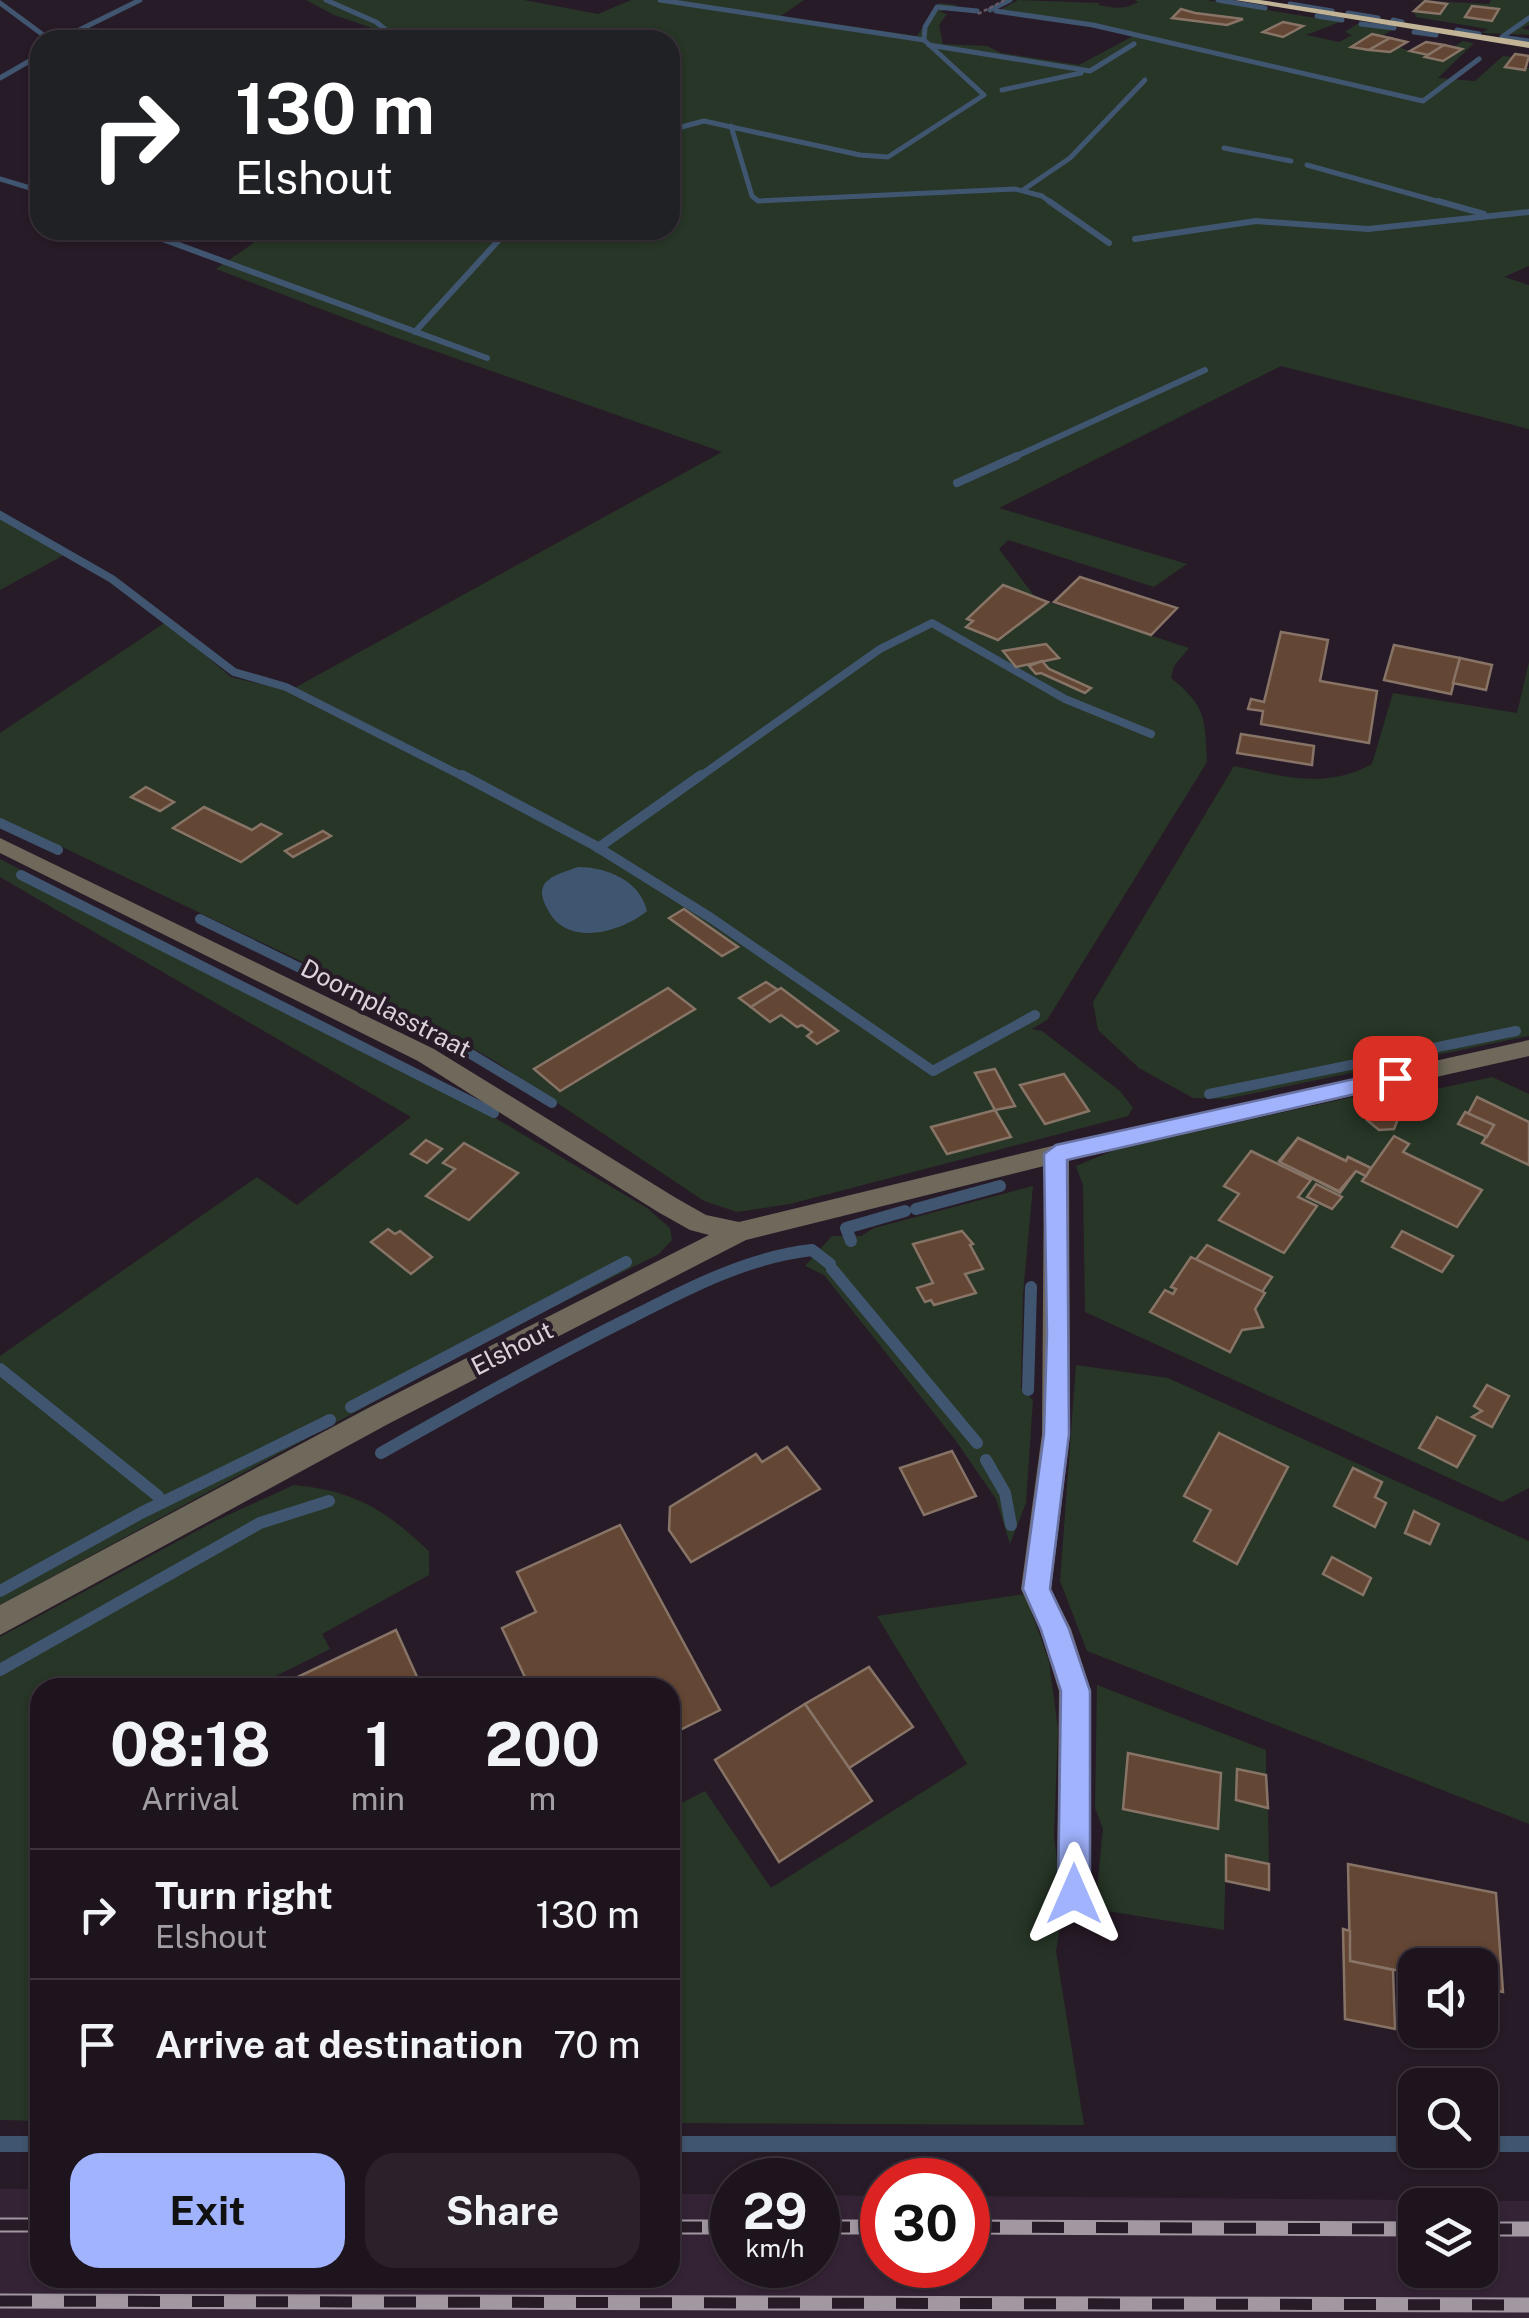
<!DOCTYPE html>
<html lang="en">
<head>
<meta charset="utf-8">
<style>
	body { margin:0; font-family:"Public Sans",sans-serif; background:#2b212b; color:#f1f3f6; height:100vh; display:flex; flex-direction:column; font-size:38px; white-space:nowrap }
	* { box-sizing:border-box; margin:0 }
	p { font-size:32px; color:#a19ea4 }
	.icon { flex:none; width:55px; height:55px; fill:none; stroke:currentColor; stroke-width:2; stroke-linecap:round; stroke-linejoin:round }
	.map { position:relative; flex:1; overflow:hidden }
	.side { position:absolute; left:30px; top:1678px; width:650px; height:610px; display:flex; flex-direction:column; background:#1e141e; border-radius:30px; box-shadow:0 2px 8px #0004,0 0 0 2px #3c333c }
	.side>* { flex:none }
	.banner { position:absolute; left:30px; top:30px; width:650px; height:210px; border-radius:30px; box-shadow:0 2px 8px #0004,0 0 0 2px #3c333c; background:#202124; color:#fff; overflow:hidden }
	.controls { position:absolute; left:1398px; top:1948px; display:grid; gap:20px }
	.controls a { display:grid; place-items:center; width:100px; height:100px; border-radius:20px; background:#1e141e; box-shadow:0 2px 8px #0004,0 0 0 2px #3c333c; font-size:50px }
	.speed { position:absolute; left:710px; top:2158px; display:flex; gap:20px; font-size:50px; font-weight:700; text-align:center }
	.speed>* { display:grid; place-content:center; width:130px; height:130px; border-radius:50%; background:#1e141e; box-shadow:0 2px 8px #0004,0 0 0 2px #3c333c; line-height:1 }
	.speed small { font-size:25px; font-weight:400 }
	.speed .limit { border:15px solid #d22; background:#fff; color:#111 }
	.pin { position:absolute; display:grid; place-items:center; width:85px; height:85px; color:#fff; margin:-42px; border-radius:20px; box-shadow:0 5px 15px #0006 }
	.me { position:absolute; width:110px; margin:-55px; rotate:0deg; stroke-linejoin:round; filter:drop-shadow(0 0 8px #0008) }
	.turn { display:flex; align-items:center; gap:35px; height:210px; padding:0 40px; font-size:45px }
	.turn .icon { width:130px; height:130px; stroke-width:2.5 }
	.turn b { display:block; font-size:70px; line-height:85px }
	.eta { display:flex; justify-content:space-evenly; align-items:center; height:170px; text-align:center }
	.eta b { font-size:60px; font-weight:700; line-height:70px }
	.cta { display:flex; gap:20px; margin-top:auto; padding:20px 40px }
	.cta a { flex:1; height:115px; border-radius:30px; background:#a1b3fd; color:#111; font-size:40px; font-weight:700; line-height:115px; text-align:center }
	.cta a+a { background:#2b212b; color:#f1f3f6 }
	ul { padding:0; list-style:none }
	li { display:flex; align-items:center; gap:30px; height:130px; padding:0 40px; border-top:2px solid #3c333c }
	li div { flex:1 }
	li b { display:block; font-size:38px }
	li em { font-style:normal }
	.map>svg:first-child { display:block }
</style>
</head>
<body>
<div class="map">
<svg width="1529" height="2318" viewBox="0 0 1529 2318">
	<rect width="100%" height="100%" fill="#281b28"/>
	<path fill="#342335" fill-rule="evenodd" d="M0,2189H40V2278H670V2194H732V2265H818V2195L882,2196V2265H968V2196L1529,2201V2318H0ZM1415,2205H1480V2270H1415Z"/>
	<g fill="#273626" fill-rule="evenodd">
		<path d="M306,0H524L598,14L631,0H804L781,16L917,36L939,3L957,5L940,12L947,14L939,25L943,44L987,46L1001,53L1079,65L1135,35L1000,10L1018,0L1100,3L1098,5C1114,8 1125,10 1138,2L1135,0H1206L1340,22L1306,35L1339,42L1352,35L1345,32L1357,24L1392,30L1382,36L1372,34L1352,46C1366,51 1384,55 1398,47L1443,61L1461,50L1453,47L1463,41L1474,43L1438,78L1475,81L1503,56L1512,57L1505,67L1529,68V266L1504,277L1529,285V429L1281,366L999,508L1187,564L1154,587L1008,540L999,549L1035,597L1003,585L968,618L973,621L966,627L998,639L1048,602L1189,648L1174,666L1171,678C1206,706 1205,718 1207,762L1047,1020L1032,1029L1042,1031L1120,1091L1133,1108L1128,1116L790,1204L737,1212L704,1201L493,1060L424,1020L58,845L0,821V733L166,622L231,677L289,691L722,452L392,336L216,269L272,230H670V40H378L372,28L334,15ZM995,1110L1010,1138L947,1154L931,1127Z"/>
		<polygon points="1410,0 1489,4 1491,0 1529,0 1529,25 1522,28 1529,30 1529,35 1482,33 1488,29 1416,17 1414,11 1440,14 1447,4"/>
		<polygon points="0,517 64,555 0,590"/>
		<path d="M1529,662V1036L1226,1099L1193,1098L1139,1068L1098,1030L1093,1002L1234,766C1283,776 1325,790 1372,764L1393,693L1517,713Z"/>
		<path d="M0,859L492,1116L647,1208L670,1228L672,1240L659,1254L501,1333L0,1605V1356L257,1177L297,1205L411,1117L0,877ZM444,1163L517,1173L468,1220L427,1196L455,1169Z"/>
		<path d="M1492,1077L1529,1094V1122L1478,1098L1458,1124L1487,1137L1483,1143L1529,1165V1488L1502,1502L1085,1312L1083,1185L1076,1166L1117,1149L1384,1090L1394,1098ZM1394,1137L1408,1143L1403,1152L1481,1189L1458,1227L1362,1181L1366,1176L1356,1171L1340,1193L1279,1162L1299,1138L1346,1161L1349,1157L1371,1168ZM1251,1151L1310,1180L1298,1197L1317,1207L1284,1253L1220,1220L1239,1194L1225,1186ZM1207,1245L1272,1277L1255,1309L1263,1327L1242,1330L1229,1352L1151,1313L1176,1289L1172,1286L1191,1257L1196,1259ZM1438,1417L1475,1437L1457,1467L1420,1449Z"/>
		<path d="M1033,1186L1023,1294L1021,1388L1033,1400L1026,1503L1010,1544L996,1499L956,1441L824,1275L805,1266L832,1236H861L874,1228ZM962,1231L973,1243L965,1274L975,1293L924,1302L918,1288L933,1283L913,1244Z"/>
		<path d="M1076,1365L1168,1378L1529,1541V1824L1087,1651L1060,1581ZM1219,1433L1237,1563L1211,1510L1184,1495ZM1353,1468L1382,1482L1375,1497L1386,1503L1375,1526L1334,1506Z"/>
		<path d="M294,1485C355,1491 384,1509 429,1551V1575L322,1634L330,1649L254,1687L40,1688V2121L0,2120V1637L215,1521Z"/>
		<polygon points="1025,1594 1049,1661 1058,1729 1054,1836 1063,1909 1056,1951 1084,2125 670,2123 670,1809 705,1791 771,1888 967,1764 877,1616"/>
		<polygon points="1097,1685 1266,1750 1266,1775 1237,1769 1236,1800 1268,1808 1269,1864 1226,1856 1224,1930 1095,1909 1103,1829 1095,1808"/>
	</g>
	<path fill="#40556f" d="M578,867C606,867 640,880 647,911C622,932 567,948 548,910C544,903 540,894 543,887C548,875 568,871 578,867Z"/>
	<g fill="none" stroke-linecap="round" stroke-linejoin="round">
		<g stroke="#40556f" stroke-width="5">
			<polyline points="326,0 376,22 390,33 390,40"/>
			<polyline points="660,0 924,40 984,95 888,157 860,155 704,121 670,130"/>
			<polyline points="1218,0 1265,8"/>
			<polyline points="0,3 50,40"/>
			<polyline points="1290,4 1332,11"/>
			<polyline points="990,10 1010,0"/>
			<polyline points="996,11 1093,25 1423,101 1479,59"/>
			<polyline points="1348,13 1378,18"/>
			<polyline points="1317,16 1342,20"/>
			<polyline points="1393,20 1402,22"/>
			<polyline points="1361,24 1394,28"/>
			<polyline points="1457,30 1479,34"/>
			<polyline points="1414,32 1436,35"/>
			<polyline points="1502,37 1529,18"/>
			<polyline points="1507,38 1529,41"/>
			<polyline points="59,40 140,0"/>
			<polyline points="924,40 925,27 937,7 977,11"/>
			<polyline points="929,45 1090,71 1134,44"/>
			<polyline points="0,78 40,55"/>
			<polyline points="1002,90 1081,73"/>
			<polyline points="731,126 752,196 758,201 1015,189 1042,196 1053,204"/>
			<polyline points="1224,148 1291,161"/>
			<polyline points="1307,165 1447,204"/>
			<polyline points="0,179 40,191"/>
			<polyline points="1023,190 1070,158 1145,80"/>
		</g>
		<g stroke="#40556f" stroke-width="6">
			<polyline points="1049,201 1109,243"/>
			<polyline points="1438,201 1484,214"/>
			<polyline points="138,230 487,358"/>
			<polyline points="1135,239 1256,221 1368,229 1529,212"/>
			<polyline points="415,332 508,230"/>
			<polyline points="1012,458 1205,370"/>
		</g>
		<g stroke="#40556f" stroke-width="8">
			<polyline points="957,483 1017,456"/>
			<polyline points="0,515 112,579 234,672 286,687 466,778"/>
			<polyline points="698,778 880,649 932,623 1065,699 1151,734"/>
		</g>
		<g stroke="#40556f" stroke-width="10">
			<polyline points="462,775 594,845 711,918 933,1071 1035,1015"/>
			<polyline points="0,823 58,850"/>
			<polyline points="598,848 701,775"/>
			<polyline points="21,875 494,1113"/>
			<polyline points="200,919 451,1042 552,1103"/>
			<polyline points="1209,1094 1516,1031"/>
		</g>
		<g stroke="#40556f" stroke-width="12">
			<polyline points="916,1209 1000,1186"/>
			<polyline points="851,1241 846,1228 905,1211"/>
			<polyline points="832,1269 977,1443"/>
			<polyline points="0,1369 158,1496"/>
			<polyline points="1028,1390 1031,1287"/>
			<polyline points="351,1407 626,1262"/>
			<path d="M381,1453C464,1406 547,1359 632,1317C689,1288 748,1257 812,1250L830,1264"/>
			<polyline points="986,1460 1005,1493 1011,1525"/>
			<polyline points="0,1591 141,1513 330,1420"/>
			<polyline points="0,1670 260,1523 329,1501"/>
		</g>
		<g stroke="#40556f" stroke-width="16">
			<polyline points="0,2144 40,2144"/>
			<polyline points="670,2144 1415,2144"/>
			<polyline points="1480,2144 1529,2144"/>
		</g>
	</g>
	<g fill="#634633" stroke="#877467" stroke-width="2.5">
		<polygon points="1425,1 1447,4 1440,14 1414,11"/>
		<polygon points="1472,6 1499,9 1492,21 1465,17"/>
		<polygon points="1181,9 1195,13 1243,19 1227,25 1172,18"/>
		<polygon points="1283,22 1303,26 1283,37 1263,32"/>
		<polygon points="1372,34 1390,38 1369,50 1351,47"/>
		<polygon points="1390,38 1407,42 1390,52 1369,50"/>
		<polygon points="1426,42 1444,45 1428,55 1410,51"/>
		<polygon points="1444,45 1462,49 1443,61 1425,57"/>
		<polygon points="1515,54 1529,56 1525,70 1505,67"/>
		<polygon points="1080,577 1177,608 1151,635 1054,602"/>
		<polygon points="1003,585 1048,602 998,640 966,627 973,621 967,619"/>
		<polygon points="1281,632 1328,640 1320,681 1377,691 1369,743 1261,724 1263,711 1248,709 1251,699 1264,702"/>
		<polygon points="1046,644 1059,658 1016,667 1003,651"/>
		<polygon points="1394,645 1460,658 1451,694 1384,680"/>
		<polygon points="1460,658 1492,665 1486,690 1453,683"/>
		<polygon points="1042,661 1049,669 1091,688 1085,693 1041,673 1036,674 1029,666"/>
		<polygon points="1241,734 1314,746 1312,765 1237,753"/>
		<polygon points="146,787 174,802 160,811 131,797"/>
		<polygon points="204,807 252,830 261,824 281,834 241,862 173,828"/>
		<polygon points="323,831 331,836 293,857 285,851"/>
		<polygon points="684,909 691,914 738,947 722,956 669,918"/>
		<polygon points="766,982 778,990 751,1007 739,998"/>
		<polygon points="668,988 695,1009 560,1091 534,1069"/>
		<polygon points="781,988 838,1031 817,1044 807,1036 812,1032 802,1025 797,1027 781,1015 770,1022 751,1007"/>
		<polygon points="995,1069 1015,1106 995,1110 975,1073"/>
		<polygon points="1064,1074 1089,1111 1045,1124 1020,1085"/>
		<polygon points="1477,1097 1529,1122 1529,1165 1482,1143 1494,1125 1468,1114"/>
		<polygon points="995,1110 1011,1137 947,1154 931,1127"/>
		<polygon points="1371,1110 1386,1110 1398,1119 1394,1129 1379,1130 1367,1120"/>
		<polygon points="1465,1112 1494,1125 1487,1137 1458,1124"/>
		<polygon points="1394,1136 1409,1144 1403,1152 1482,1190 1457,1227 1362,1181"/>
		<polygon points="1298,1138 1346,1161 1348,1157 1371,1168 1366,1176 1356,1171 1340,1193 1279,1161"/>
		<polygon points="1298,1138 1346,1161 1348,1157 1371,1168 1366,1176 1356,1171 1339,1191 1280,1162"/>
		<polygon points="426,1140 442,1149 427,1163 411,1154"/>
		<polygon points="464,1143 518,1173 469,1220 426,1196 455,1169 443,1163"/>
		<polygon points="1251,1151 1311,1180 1298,1197 1317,1206 1284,1253 1219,1220 1239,1194 1224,1186"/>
		<polygon points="1316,1184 1342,1197 1332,1209 1307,1197"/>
		<polygon points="388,1229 395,1234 400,1231 432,1257 411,1274 371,1242"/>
		<polygon points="962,1231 973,1244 970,1245 983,1269 965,1274 976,1293 934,1305 931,1300 925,1302 917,1288 933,1283 913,1244"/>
		<polygon points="1402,1231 1453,1256 1442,1272 1392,1247"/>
		<polygon points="1207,1245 1272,1277 1262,1292 1196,1259"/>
		<polygon points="1191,1257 1265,1293 1255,1309 1263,1327 1242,1330 1230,1352 1150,1312 1165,1290 1173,1294 1176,1289 1171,1287"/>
		<polygon points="1487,1385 1509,1396 1492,1427 1472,1417 1482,1411 1474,1406"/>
		<polygon points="1437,1417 1475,1436 1457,1467 1419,1448"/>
		<polygon points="1219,1433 1288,1467 1237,1564 1194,1541 1211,1510 1184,1496"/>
		<polygon points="787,1447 820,1489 691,1562 669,1530 670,1507 756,1454 762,1462"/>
		<polygon points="952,1451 976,1496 924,1515 900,1468"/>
		<polygon points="1353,1468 1382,1482 1375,1497 1386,1503 1375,1527 1334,1506"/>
		<polygon points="1414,1511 1439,1524 1430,1544 1405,1533"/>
		<polygon points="620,1525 720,1710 670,1735 670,1688 530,1688 502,1628 536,1612 517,1572"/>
		<polygon points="1332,1557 1371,1578 1363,1595 1323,1574"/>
		<polygon points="396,1630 422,1688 284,1688 283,1684"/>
		<polygon points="869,1667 913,1727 849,1768 805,1704"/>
		<polygon points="805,1704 872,1801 779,1862 715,1760"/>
		<polygon points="1128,1753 1221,1773 1218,1829 1123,1809"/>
		<polygon points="1237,1769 1266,1775 1268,1808 1236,1800"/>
		<polygon points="1226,1855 1269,1864 1269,1890 1226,1881"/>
		<polygon points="1348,1864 1496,1893 1503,1992 1480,1988 1480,1965 1415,1965 1415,1974 1350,1961"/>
		<polygon points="1343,1929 1350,1931 1350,1961 1393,1970 1395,2029 1345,2019"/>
	</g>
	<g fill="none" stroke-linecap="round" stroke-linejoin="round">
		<polyline stroke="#655965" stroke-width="2.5" stroke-dasharray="4 2.5" stroke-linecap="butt" points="978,14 1005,0"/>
		<polygon fill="#6f695b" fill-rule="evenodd" points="0,838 434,1049 676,1198 706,1215 739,1222 1056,1145 1529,1040 1529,1056 1069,1160 1070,1434 1051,1589 1071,1629 1091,1691 1091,1894 1086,1906 1074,1911 1062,1906 1057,1894 1059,1691 1040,1630 1021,1589 1042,1434 1044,1166 746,1240 390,1423 0,1635 0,1605 370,1407 709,1235 690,1230 658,1212 418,1061 0,853"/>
		<polygon fill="#c0b396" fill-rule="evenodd" points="1235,0 1260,0 1529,42 1529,48"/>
		<g stroke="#a298a2" stroke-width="15">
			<g id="rail">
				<polyline points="0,2225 40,2225"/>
				<polyline points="670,2227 732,2227"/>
				<polyline points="818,2227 882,2227"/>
				<polyline points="968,2227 1415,2229"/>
				<polyline points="1480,2229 1529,2229"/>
				<polyline points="0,2301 1529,2305"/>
			</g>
		</g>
		<use href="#rail" stroke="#281b28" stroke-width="11" stroke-dasharray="32" stroke-linecap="butt"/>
	</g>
	<polygon fill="#a1b3fd" stroke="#6974a4" stroke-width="2.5" points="1395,1070 1406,1078 1403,1083 1067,1160 1069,1434 1050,1589 1069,1629 1090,1691 1090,1894 1085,1905 1074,1910 1063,1905 1058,1894 1061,1691 1041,1630 1023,1589 1044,1434 1047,1334 1044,1154 1056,1145"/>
	<g text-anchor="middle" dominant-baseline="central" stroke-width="8" stroke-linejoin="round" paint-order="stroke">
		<g font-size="25" fill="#dbd2db" stroke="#281b28">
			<text transform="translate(386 1008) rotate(27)">Doornplasstraat</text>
			<text transform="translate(512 1348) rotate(-27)">Elshout</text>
		</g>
	</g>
</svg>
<div class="controls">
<a><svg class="icon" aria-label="sound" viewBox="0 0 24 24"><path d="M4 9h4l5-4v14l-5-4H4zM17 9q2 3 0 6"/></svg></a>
<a><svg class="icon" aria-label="search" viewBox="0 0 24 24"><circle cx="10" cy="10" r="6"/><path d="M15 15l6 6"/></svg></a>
<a><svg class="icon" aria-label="layers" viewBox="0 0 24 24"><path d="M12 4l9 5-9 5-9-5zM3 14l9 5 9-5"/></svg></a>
</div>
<div class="speed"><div>29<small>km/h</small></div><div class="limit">30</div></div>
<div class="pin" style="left:1395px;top:1078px;background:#d93025"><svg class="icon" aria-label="arrive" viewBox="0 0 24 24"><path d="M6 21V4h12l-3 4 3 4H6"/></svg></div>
<svg class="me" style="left:1074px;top:1894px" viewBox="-20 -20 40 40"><path d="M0-17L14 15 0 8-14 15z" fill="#a1b3fd" stroke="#fff" stroke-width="4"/></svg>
<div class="banner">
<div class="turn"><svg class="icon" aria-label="right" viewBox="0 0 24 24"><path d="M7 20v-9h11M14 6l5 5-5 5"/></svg><div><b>130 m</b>Elshout</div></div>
</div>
<section class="side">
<div class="eta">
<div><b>08:18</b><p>Arrival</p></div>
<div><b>1</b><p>min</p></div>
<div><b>200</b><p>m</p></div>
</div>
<ul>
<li><svg class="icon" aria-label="right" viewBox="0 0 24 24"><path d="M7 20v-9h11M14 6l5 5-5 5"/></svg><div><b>Turn right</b><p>Elshout</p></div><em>130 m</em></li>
<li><svg class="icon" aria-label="arrive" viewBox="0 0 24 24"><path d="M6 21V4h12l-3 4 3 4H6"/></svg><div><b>Arrive at destination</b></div><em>70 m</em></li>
</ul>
<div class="cta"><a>Exit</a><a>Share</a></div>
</section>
</div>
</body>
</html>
